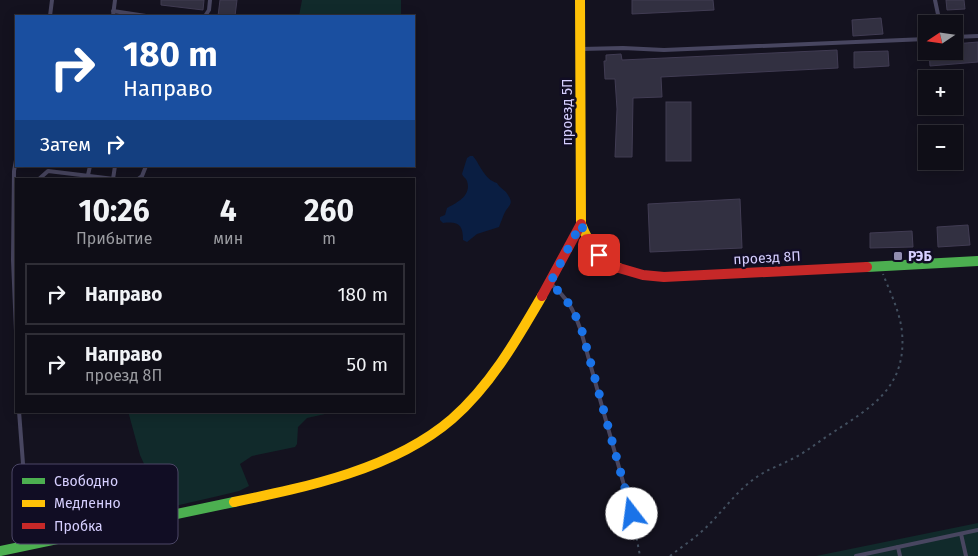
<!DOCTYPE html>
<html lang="ru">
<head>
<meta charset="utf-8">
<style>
	body { margin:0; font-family:"Fira Sans",sans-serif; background:#1d1c24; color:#f1f3f6; height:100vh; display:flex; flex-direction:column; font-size:19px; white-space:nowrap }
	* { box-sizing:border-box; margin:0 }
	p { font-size:16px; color:#9b9ca1 }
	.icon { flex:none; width:28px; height:28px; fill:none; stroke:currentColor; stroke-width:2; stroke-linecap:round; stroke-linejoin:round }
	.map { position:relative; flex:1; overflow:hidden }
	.details { position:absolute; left:15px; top:178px; width:400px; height:235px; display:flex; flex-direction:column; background:#0f0e17; border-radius:0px; box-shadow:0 2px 12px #0003,0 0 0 1px #2f2e36 }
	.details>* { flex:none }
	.top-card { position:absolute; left:15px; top:15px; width:400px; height:152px; border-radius:0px; box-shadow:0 2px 12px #0003,0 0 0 1px #2f2e36; background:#1a4fa0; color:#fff; overflow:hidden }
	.needle { width:32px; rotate:257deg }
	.tools { position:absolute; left:918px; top:15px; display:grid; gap:10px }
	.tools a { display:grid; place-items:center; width:45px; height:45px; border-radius:0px; background:#0f0e17; box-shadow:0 2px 12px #0003,0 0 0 1px #2f2e36; font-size:25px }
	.pin { position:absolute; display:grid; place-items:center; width:42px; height:42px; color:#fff; margin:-21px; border-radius:10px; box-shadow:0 2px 8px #0006 }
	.me { position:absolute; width:55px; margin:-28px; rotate:345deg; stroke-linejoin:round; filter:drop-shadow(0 0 4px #0008) }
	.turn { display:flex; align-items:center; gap:18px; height:105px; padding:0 25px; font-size:22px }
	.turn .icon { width:65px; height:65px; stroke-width:2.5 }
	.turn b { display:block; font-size:35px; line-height:42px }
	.then { display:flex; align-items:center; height:48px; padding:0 25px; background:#0003; gap:10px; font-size:19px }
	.eta { display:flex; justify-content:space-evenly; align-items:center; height:85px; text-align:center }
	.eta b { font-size:30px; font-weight:700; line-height:35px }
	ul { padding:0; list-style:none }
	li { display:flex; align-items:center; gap:15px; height:62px; margin:0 10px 8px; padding:0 15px; border:2px solid #2f2e36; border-radius:0px }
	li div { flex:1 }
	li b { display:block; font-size:19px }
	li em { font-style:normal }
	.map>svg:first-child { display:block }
</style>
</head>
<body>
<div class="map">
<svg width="978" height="556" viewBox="0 0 978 556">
	<rect width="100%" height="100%" fill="#14121f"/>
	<g fill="#112a2b">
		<polygon points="302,0 401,0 401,16 299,16"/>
		<path d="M128,411H330L325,414L307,418L298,427L297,444L295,447L252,456L240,464L249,486L239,491C180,505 122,520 61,523L59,514C78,502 100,495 122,491C136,489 148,489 160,483L149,475L140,455Z"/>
		<polygon points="978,523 978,556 816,556"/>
	</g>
	<path fill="#0a1e42" d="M470,156H473C481,166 484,179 497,183C500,189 505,189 508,195C514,204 509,205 505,212C503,216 501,222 499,227L477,234L467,242L463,240C463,225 459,221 443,223L440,220V217L445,215L447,208C456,203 472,196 467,181C466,178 463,177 462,174L467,158Z"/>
	<g fill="#323041" stroke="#413c53">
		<polygon points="161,0 204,0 203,10 161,5"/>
		<polygon points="220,0 237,0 235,16 218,16"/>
		<polygon points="632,0 713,0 714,10 632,14"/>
		<polygon points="946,0 964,0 965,9 947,10"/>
		<polygon points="881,18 883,34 853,36 852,20"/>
		<polygon points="978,42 978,62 930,66 929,51 954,51 954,44"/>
		<polygon points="837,50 838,68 661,77 662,97 633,98 632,157 615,157 617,109 615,79 605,79 604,61 606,61 606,55 621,54 622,60"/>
		<polygon points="888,51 889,66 854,68 854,52"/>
		<rect x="666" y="102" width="25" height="59"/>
		<polygon points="740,199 742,248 650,252 648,204"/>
		<polygon points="968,225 970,245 938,247 937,227"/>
		<polygon points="912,231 913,247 870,248 870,233"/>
	</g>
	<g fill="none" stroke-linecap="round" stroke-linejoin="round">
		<g stroke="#424f5f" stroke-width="2" stroke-dasharray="2.5 4" stroke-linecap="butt">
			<polyline points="633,519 640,556"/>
			<path d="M670,556C680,548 691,541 700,533C722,514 737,488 763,473C771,468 781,465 790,460C805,453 818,442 832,433C872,407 907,387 902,332C900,312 890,292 883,274"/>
		</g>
		<g stroke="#484660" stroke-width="4">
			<polyline points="935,0 939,19"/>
			<polyline points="113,11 146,16"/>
			<polyline points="50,16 52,0"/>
			<polyline points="113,16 115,0"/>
			<polyline points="205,16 209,10 210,0"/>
			<polyline points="954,37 978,36"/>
			<polyline points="581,49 623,48 664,50 926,39"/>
			<polyline points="16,160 14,171 13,260 16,331"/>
			<polyline points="88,175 90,166"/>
			<polyline points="39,179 48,171 114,179"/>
			<polyline points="113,179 115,166"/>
			<polyline points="138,179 142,176 146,166"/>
			<path d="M550,283C568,299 573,308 581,331L632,514"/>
			<polyline points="19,411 29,543"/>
			<polyline points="961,534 966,556"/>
			<polyline points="898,547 900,556"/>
			<polyline points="856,556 978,530"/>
		</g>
		<g stroke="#4caf50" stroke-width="10">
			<polyline points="867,267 978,261"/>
			<polyline points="0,551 234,502"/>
		</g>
		<g stroke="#ffc107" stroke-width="10">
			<path d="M580,0L581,224C589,244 599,259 619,268"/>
			<path d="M234,502C307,487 394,469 452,419C491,385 517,339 542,296"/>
		</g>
		<g stroke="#c62828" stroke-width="10">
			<polyline points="619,268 643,275 664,277 867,267"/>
			<polyline points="542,296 581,224"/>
		</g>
	</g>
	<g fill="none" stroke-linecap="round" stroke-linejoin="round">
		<path stroke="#1a73e8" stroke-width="9" stroke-dasharray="0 16.2" d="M599,255L589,244L581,224L550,283C568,300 573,308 582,331L632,514"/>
	</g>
	<rect fill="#928db1" stroke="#110d24" stroke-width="2" x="893" y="251" width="10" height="10" rx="2.5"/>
	<g text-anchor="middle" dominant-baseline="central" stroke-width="5" stroke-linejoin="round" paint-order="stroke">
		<g font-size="14" fill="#d6cfff" stroke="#110d24">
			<text transform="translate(567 112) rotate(-90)">проезд 5П</text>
			<text transform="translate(767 258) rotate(-3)">проезд 8П</text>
		</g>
		<g font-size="14" font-weight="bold" fill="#d6cfff" stroke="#110d24" text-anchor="start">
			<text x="908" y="256">РЭБ</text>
		</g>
	</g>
	<rect x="12" y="464" width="166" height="80" rx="8" fill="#110d24" stroke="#4c4766" stroke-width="1"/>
	<rect x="22" y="478" width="23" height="6" fill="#4caf50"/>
	<rect x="22" y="500" width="23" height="7" fill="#ffc107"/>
	<rect x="22" y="523" width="23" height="6" fill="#c62828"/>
	<g font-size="14" fill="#d6cfff">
		<text x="54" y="486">Свободно</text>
		<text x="54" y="508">Медленно</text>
		<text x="54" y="531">Пробка</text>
	</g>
</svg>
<div class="tools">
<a><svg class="needle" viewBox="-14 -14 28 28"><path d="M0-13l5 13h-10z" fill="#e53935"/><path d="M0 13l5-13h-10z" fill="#9b9ca1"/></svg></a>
<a>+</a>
<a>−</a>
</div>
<div class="pin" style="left:599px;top:255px;background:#d93025"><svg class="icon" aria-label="arrive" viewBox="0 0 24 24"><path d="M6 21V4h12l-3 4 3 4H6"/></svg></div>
<svg class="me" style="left:632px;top:514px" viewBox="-20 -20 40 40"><circle r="19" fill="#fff"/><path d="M0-13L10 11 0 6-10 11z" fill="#1a73e8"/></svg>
<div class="top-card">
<div class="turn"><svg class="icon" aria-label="right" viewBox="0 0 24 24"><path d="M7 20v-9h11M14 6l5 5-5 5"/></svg><div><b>180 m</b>Направо</div></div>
<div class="then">Затем<svg class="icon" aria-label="right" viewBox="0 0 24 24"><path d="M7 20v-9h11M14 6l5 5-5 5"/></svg></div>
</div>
<section class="details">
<div class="eta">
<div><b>10:26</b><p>Прибытие</p></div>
<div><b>4</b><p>мин</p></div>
<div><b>260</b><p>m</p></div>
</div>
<ul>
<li><svg class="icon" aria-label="right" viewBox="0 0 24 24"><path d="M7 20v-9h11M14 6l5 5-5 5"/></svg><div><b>Направо</b></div><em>180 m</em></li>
<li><svg class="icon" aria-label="right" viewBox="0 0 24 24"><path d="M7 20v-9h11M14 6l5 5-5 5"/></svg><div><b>Направо</b><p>проезд 8П</p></div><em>50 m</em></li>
</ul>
</section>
</div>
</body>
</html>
